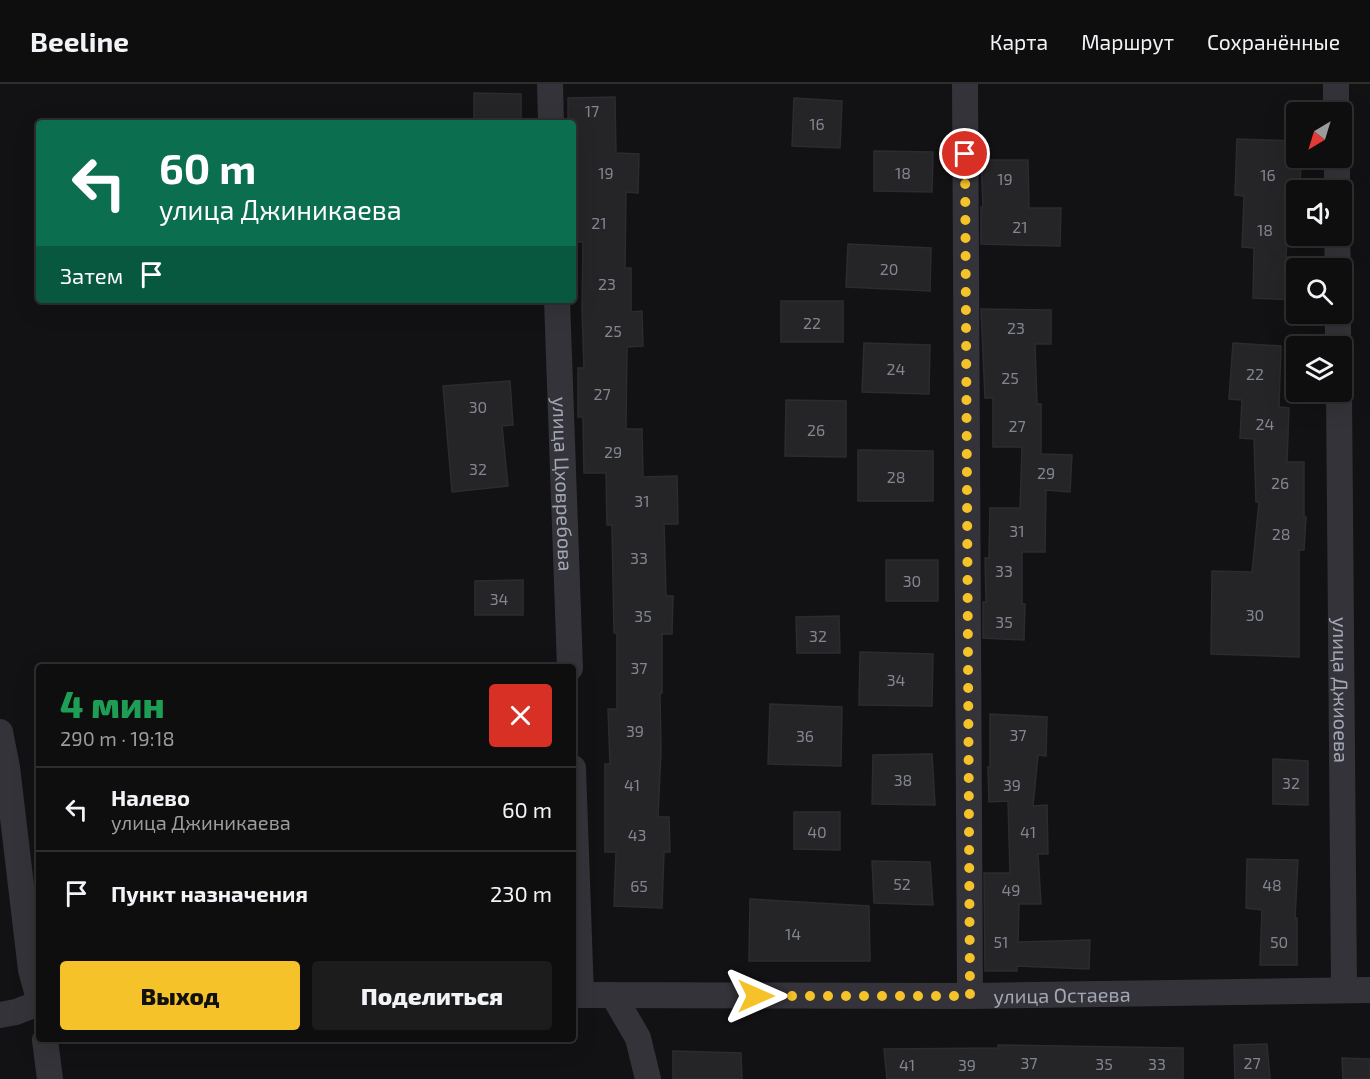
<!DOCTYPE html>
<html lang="ru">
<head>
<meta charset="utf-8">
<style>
	body { margin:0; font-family:"Exo 2",sans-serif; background:#1c1c1d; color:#f1f3f6; height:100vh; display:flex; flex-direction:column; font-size:22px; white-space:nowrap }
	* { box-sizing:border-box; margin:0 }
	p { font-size:20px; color:#9b9c9e }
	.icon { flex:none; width:33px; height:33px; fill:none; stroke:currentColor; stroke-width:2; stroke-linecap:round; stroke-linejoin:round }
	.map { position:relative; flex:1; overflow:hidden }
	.panel { position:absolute; left:36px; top:580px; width:540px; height:378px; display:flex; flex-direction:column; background:#0e0e0f; border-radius:6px; box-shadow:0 6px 24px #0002,0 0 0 2px #2e2e2f }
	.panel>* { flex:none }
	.guide { position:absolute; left:36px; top:36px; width:540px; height:183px; border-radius:6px; box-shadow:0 6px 24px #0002,0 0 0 2px #2e2e2f; background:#0b6e4f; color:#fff; overflow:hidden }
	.needle { width:39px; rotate:218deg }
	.tools { position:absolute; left:1286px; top:18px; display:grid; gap:12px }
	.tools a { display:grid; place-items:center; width:66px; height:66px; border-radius:6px; background:#0e0e0f; box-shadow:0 6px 24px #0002,0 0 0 2px #2e2e2f; font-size:30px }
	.pin { position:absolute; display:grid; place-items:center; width:51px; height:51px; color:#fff; margin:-26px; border:3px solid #fff; border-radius:50%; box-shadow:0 2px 6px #0007 }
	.me { position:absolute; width:66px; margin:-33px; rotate:90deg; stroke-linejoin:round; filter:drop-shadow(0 0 4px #0008) }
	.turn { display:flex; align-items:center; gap:21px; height:126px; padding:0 24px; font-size:27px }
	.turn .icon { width:78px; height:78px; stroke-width:2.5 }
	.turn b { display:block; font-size:42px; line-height:51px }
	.then { display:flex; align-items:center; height:57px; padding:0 24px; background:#0003; gap:12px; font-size:22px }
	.round { display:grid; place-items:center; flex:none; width:63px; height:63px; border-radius:6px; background:#1c1c1d }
	.head { display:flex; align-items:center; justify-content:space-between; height:102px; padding:0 24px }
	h1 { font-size:36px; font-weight:800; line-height:45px; color:#1e9e55 }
	.cta { display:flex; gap:12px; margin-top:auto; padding:12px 24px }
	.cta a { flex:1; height:69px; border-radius:6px; background:#f5c229; color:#111; font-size:24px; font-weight:800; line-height:69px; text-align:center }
	.cta a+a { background:#1c1c1d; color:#f1f3f6 }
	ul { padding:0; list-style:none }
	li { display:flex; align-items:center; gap:18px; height:84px; padding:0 24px; border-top:2px solid #2e2e2f }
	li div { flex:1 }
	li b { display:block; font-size:22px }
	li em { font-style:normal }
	header { display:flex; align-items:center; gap:36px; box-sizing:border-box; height:84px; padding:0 30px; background:#0e0e0f; border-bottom:2px solid #2e2e2f }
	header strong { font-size:28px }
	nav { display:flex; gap:33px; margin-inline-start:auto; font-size:21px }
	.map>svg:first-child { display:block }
</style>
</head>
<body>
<header>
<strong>Beeline</strong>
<nav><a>Карта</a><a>Маршрут</a><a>Сохранённые</a></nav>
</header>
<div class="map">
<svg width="1370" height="995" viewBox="0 0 1370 995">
	<rect width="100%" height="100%" fill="#121214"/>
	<g fill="#252528" stroke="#2c2c30" stroke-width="1.5">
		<polygon points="474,9 521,10 521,39 474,39"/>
		<polygon points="615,13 616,69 639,70 638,109 626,108 625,184 631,184 631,228 642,227 643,262 627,263 626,345 642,345 643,393 677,392 678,440 664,440 666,512 673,512 672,550 662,550 662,609 660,609 661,667 658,733 669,733 670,768 664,768 662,824 614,822 616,768 605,768 605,680 610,680 608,625 617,625 617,549 614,549 612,441 607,441 606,389 584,389 583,333 578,333 578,284 584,284 582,225 583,158 573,158 575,50 573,50 573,39 568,39 568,14"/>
		<polygon points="794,14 842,17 840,64 792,62"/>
		<polygon points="1237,55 1296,57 1296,74 1301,74 1300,106 1296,106 1296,113 1289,113 1286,173 1296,173 1296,216 1253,214 1254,164 1242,163 1244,112 1235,111"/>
		<polygon points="874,67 933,68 932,108 874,107"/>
		<polygon points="981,76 1028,76 1029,124 1061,124 1060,162 981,160 981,123 983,123"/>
		<polygon points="848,160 931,164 930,207 846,203"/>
		<rect x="781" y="217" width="62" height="41"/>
		<polygon points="981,225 1051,226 1051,260 1035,260 1037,320 1041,320 1041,370 1072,371 1070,408 1046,406 1045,468 1022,468 1022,520 1025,520 1024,556 983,554 983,518 986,518 985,474 989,474 990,424 1020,424 1022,363 993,363 993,314 985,314"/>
		<polygon points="864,259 930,261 929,310 862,308"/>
		<polygon points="1233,259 1281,262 1279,323 1289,324 1287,378 1304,378 1304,433 1306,433 1304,466 1299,466 1299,573 1211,570 1212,487 1252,488 1259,418 1256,418 1254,355 1240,354 1242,316 1229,315"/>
		<polygon points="510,297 513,341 502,342 508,402 452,408 443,302"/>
		<polygon points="786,316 846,317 846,373 785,372"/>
		<polygon points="858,366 933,367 933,417 858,417"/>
		<rect x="886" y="476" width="52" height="41"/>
		<polygon points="523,496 523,531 475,531 475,497"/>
		<polygon points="839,532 840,569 797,569 796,533"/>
		<polygon points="860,568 933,570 932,622 859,621"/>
		<polygon points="770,620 842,623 841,682 768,680"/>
		<polygon points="990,630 1047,633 1046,672 1038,671 1033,722 1047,721 1048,770 1038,770 1041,820 1019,820 1018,858 1090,856 1089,885 1017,882 1017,887 985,887 984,789 1010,789 1008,717 989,718 988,683 990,683"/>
		<polygon points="932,670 935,721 872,720 873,671"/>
		<polygon points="1273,675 1308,677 1308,721 1273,720"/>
		<polygon points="794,728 840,728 840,766 794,765"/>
		<polygon points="1247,775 1298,776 1295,834 1297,834 1297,881 1260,881 1262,826 1246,824"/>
		<polygon points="872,777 930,778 933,821 874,819"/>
		<polygon points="750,815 869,822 870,877 749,877"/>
		<polygon points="1267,960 1270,995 1235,995 1234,961"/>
		<polygon points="998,961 1183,964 1183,995 887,995 884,965 998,964"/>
		<polygon points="673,967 741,969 742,995 673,995"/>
		<polygon points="1342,974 1370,975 1370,995 1343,995"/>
	</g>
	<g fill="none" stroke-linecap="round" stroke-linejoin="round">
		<g stroke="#333339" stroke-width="26">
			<polyline points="550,0 551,39"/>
			<polyline points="965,0 970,912"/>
			<polyline points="1336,0 1336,28"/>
			<polyline points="1337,74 1337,106"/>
			<polyline points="1337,152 1338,184"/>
			<path id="s1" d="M557,216L570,584"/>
			<polyline points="1338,230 1338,262"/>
			<path id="s2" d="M1339,308L1344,906"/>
			<polyline points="0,648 7,683 31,886 39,915"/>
			<polyline points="573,684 581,911"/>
			<path id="s3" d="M573,911L970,912L1370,906"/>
			<polyline points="613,911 638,954 648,995"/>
			<polyline points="0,931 16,928 39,919"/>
			<polyline points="45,956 50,995"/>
		</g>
	</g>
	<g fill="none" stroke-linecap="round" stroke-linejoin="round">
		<polyline stroke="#f5c229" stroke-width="10" stroke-dasharray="0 18" points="756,912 970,912 965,70"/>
	</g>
	<g text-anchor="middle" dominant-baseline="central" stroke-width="6" stroke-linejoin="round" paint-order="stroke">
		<g font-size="16" fill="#838690">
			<text x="592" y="26">17</text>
			<text x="817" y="39">16</text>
			<text x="606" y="88">19</text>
			<text x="903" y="88">18</text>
			<text x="1268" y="90">16</text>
			<text x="1005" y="94">19</text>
			<text x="599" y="138">21</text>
			<text x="1020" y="142">21</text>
			<text x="1265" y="145">18</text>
			<text x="889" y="184">20</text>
			<text x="607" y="199">23</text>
			<text x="812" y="238">22</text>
			<text x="1016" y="243">23</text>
			<text x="613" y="246">25</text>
			<text x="896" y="284">24</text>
			<text x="1255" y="289">22</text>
			<text x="1010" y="293">25</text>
			<text x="602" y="309">27</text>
			<text x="478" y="322">30</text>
			<text x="1265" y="339">24</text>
			<text x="1017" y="341">27</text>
			<text x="816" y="345">26</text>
			<text x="613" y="367">29</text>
			<text x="478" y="384">32</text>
			<text x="1046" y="388">29</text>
			<text x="896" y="392">28</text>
			<text x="1280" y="398">26</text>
			<text x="642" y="416">31</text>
			<text x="1017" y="446">31</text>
			<text x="1281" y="449">28</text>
			<text x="639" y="473">33</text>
			<text x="1004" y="486">33</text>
			<text x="912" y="496">30</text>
			<text x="499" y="514">34</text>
			<text x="1255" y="530">30</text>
			<text x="643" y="531">35</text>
			<text x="1004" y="537">35</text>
			<text x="818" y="551">32</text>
			<text x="639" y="583">37</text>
			<text x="896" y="595">34</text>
			<text x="635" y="646">39</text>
			<text x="1018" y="650">37</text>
			<text x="805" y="651">36</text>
			<text x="903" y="695">38</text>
			<text x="1291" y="698">32</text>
			<text x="632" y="700">41</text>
			<text x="1012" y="700">39</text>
			<text x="817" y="747">40</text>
			<text x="1028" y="747">41</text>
			<text x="637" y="750">43</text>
			<text x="902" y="799">52</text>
			<text x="1272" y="800">48</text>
			<text x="639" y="801">65</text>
			<text x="1011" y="805">49</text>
			<text x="793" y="849">14</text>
			<text x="1001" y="857">51</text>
			<text x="1279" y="857">50</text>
			<text x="1029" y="978">37</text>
			<text x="1252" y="978">27</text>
			<text x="1104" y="979">35</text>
			<text x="1157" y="979">33</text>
			<text x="907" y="980">41</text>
			<text x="967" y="980">39</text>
		</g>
		<g font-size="20" fill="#a3a7b4" stroke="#0d0d0f">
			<text stroke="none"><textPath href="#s1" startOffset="184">улица Цховребова</textPath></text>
			<text stroke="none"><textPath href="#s2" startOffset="298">улица Джиоева</textPath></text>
			<text stroke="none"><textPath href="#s3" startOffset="489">улица Остаева</textPath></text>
		</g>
	</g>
</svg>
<div class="tools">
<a><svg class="needle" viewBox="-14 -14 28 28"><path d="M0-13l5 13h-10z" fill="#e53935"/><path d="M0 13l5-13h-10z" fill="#9b9c9e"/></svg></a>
<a><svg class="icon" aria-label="sound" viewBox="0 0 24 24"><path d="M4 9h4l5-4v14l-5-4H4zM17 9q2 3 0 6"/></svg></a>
<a><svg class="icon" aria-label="search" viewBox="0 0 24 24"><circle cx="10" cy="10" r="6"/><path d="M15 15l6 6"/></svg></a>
<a><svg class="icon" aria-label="layers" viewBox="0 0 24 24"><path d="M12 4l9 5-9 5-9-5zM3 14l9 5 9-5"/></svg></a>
</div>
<div class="pin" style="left:965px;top:70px;background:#d93025"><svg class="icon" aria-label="arrive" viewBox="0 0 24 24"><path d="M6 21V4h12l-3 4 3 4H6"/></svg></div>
<svg class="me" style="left:756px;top:912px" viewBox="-20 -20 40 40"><path d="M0-17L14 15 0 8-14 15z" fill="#f5c229" stroke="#fff" stroke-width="4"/></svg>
<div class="guide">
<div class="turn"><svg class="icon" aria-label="left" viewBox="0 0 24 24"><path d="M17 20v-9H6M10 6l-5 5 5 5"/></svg><div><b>60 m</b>улица Джиникаева</div></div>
<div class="then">Затем<svg class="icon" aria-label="arrive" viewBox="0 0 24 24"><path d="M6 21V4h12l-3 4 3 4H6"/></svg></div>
</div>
<section class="panel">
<div class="head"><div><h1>4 мин</h1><p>290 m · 19:18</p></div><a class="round" style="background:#d93025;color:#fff"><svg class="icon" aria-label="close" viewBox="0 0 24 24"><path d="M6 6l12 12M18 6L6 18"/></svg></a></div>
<ul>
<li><svg class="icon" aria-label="left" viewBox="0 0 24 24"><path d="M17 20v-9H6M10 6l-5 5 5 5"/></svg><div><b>Налево</b><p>улица Джиникаева</p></div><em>60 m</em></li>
<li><svg class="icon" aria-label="arrive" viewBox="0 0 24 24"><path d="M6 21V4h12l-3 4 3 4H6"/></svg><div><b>Пункт назначения</b></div><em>230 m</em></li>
</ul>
<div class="cta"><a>Выход</a><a>Поделиться</a></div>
</section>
</div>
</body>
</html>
